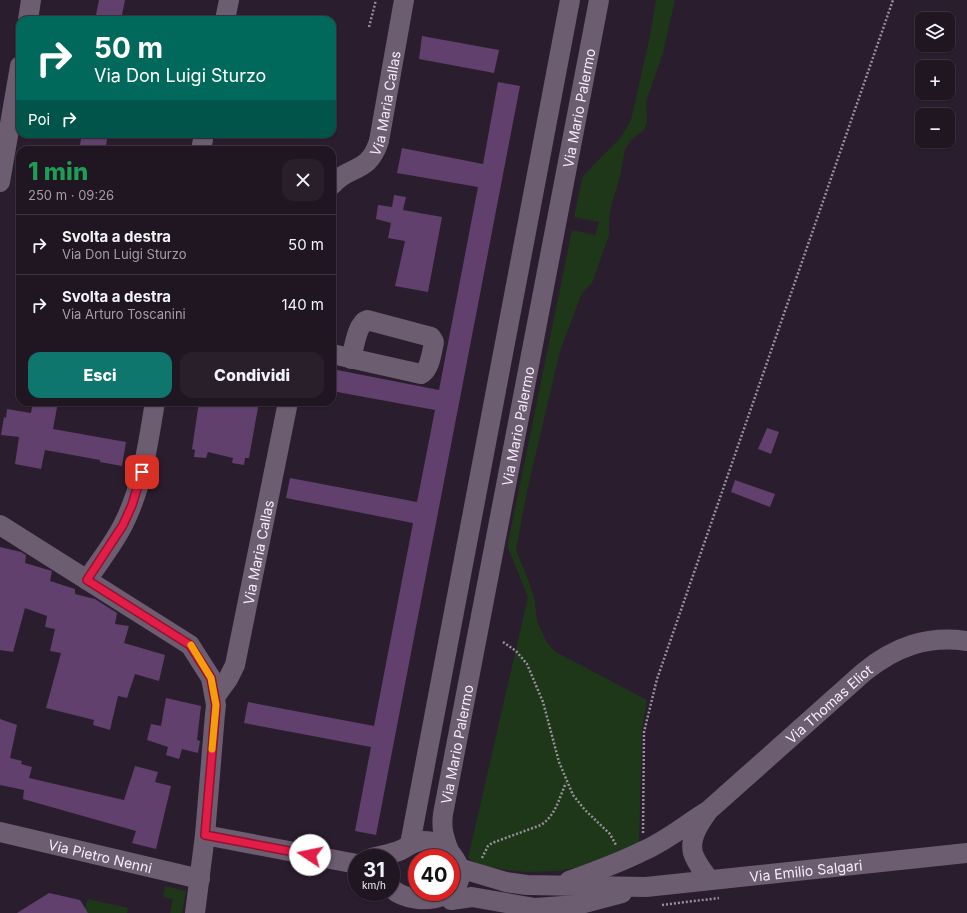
<!DOCTYPE html>
<html lang="it">
<head>
<meta charset="utf-8">
<style>
	body { margin:0; font-family:Inter,sans-serif; background:#281f2a; color:#f1f3f6; height:100vh; display:flex; flex-direction:column; font-size:15px; white-space:nowrap }
	* { box-sizing:border-box; margin:0 }
	p { font-size:13px; color:#a29fa5 }
	.icon { flex:none; width:22px; height:22px; fill:none; stroke:currentColor; stroke-width:2; stroke-linecap:round; stroke-linejoin:round }
	.map { position:relative; flex:1; overflow:hidden }
	.sheet { position:absolute; left:16px; top:146px; width:320px; height:260px; display:flex; flex-direction:column; background:#201622; border-radius:12px; box-shadow:0 1px 3px #0004,0 0 0 1px #3d3540 }
	.sheet>* { flex:none }
	.hud { position:absolute; left:16px; top:16px; width:320px; height:122px; border-radius:12px; box-shadow:0 1px 3px #0004,0 0 0 1px #3d3540; background:#00695c; color:#fff; overflow:hidden }
	.fabs { position:absolute; left:915px; top:12px; display:grid; gap:8px }
	.fabs a { display:grid; place-items:center; width:40px; height:40px; border-radius:8px; background:#201622; box-shadow:0 1px 3px #0004,0 0 0 1px #3d3540; font-size:20px }
	.speed { position:absolute; left:348px; top:849px; display:flex; gap:8px; font-size:20px; font-weight:700; text-align:center }
	.speed>* { display:grid; place-content:center; width:52px; height:52px; border-radius:50%; background:#201622; box-shadow:0 1px 3px #0004,0 0 0 1px #3d3540; line-height:1 }
	.speed small { font-size:10px; font-weight:400 }
	.speed .limit { border:6px solid #d22; background:#fff; color:#111 }
	.pin { position:absolute; display:grid; place-items:center; width:34px; height:34px; color:#fff; margin:-17px; border-radius:8px; box-shadow:0 2px 6px #0006 }
	.me { position:absolute; width:44px; margin:-22px; rotate:281deg; stroke-linejoin:round; filter:drop-shadow(0 0 3px #0008) }
	.turn { display:flex; align-items:center; gap:14px; height:84px; padding:0 12px; font-size:18px }
	.turn .icon { width:52px; height:52px; stroke-width:2.5 }
	.turn b { display:block; font-size:28px; line-height:34px }
	.then { display:flex; align-items:center; height:38px; padding:0 12px; background:#0003; gap:8px; font-size:15px }
	.round { display:grid; place-items:center; flex:none; width:42px; height:42px; border-radius:12px; background:#281f2a }
	.headline { display:flex; align-items:center; justify-content:space-between; height:68px; padding:0 12px }
	h1 { font-size:24px; font-weight:800; line-height:30px; color:#1e9e55 }
	.primary-button { display:flex; gap:8px; margin-top:auto; padding:8px 12px }
	.primary-button a { flex:1; height:46px; border-radius:12px; background:#0f766e; color:#fff; font-size:16px; font-weight:800; line-height:46px; text-align:center }
	.primary-button a+a { background:#281f2a; color:#f1f3f6 }
	ul { padding:0; list-style:none }
	li { display:flex; align-items:center; gap:12px; height:60px; padding:0 12px; border-top:1px solid #3d3540 }
	li div { flex:1 }
	li b { display:block; font-size:15px }
	li em { font-style:normal }
	.map>svg:first-child { display:block }
</style>
</head>
<body>
<div class="map">
<svg width="967" height="913" viewBox="0 0 967 913">
	<rect width="100%" height="100%" fill="#2a1d2e"/>
	<g fill="#1e3719">
		<polygon points="656,0 675,0 663,53 646,102 647,123 643,131 631,140 625,149 620,177 611,206 609,221 609,235 592,283 582,293 560,351 527,491 516,550 529,582 535,601 536,615 538,624 548,644 556,652 647,700 642,730 639,845 588,865 559,871 526,872 507,870 479,865 468,858 528,597 508,548 508,543 572,230 595,235 599,222 574,217 582,179 584,175 621,137 631,120 650,36"/>
		<polygon points="165,886 186,891 182,913 170,913 173,899 163,897"/>
		<polygon points="88,899 128,908 127,913 88,913 85,908"/>
	</g>
	<g fill="#62406d">
		<polygon points="99,0 125,0 121,20 95,20"/>
		<polygon points="422,36 499,50 494,73 419,59"/>
		<polygon points="498,82 520,86 376,835 355,831 371,747 244,723 248,702 374,726 413,523 286,498 290,478 417,502 435,410 332,391 332,369 439,390 478,187 397,173 402,148 483,164"/>
		<polygon points="82,134 108,134 105,150 79,150"/>
		<polygon points="394,195 406,197 403,210 442,217 428,292 395,286 405,241 388,238 391,223 376,219 378,205 392,207"/>
		<polygon points="33,402 58,402 53,429 126,442 122,466 100,462 100,460 45,450 41,469 15,464 19,437 1,435 4,417 6,418 7,409 31,413"/>
		<polygon points="199,402 259,402 249,458 245,458 244,465 232,463 233,458 208,452 206,458 194,457 195,450 192,449"/>
		<polygon points="767,428 779,432 771,454 758,449"/>
		<polygon points="735,480 775,494 770,507 731,492"/>
		<polygon points="0,547 21,552 26,555 25,563 52,571 50,581 75,589 75,594 95,599 117,613 115,624 129,626 124,643 165,655 159,681 135,674 127,698 118,696 110,730 93,725 94,720 46,708 61,653 50,651 55,629 45,627 47,616 25,608 13,652 0,650"/>
		<polygon points="166,698 201,706 197,740 200,741 198,753 182,749 179,759 166,755 168,747 147,740 151,724 161,726"/>
		<polygon points="0,719 17,725 10,758 22,761 21,764 32,767 29,778 124,800 135,766 158,772 155,782 171,786 156,849 132,843 136,831 23,799 24,790 0,785"/>
		<polygon points="49,893 80,900 88,913 17,913"/>
	</g>
	<g fill="none" stroke-linecap="round" stroke-linejoin="round">
		<g stroke="#998f9d" stroke-width="2.5" stroke-dasharray="2 2" stroke-linecap="butt">
			<polyline points="369,27 376,0"/>
			<polyline points="503,642 516,651 527,664 543,702 559,762 573,795 585,810 610,834 616,845"/>
			<polyline points="643,833 644,732 657,679 893,0"/>
			<path d="M482,858L488,846L492,843L541,825C556,815 559,798 566,783"/>
			<polyline points="662,905 719,898"/>
		</g>
		<g stroke="#6c5d71" stroke-width="20">
			<polyline points="28,20 31,0"/>
			<polyline points="225,20 229,0"/>
			<polyline points="201,150 204,134"/>
			<polyline points="0,182 20,66"/>
			<path id="s1" d="M332,185C350,164 368,175 379,141L404,0"/>
			<path d="M332,354L421,374C430,370 432,351 434,342L431,337L367,320C357,323 354,349 351,359"/>
			<polyline points="0,525 190,645 211,678 216,705 215,714 205,835 195,913"/>
			<path d="M87,580C99,562 115,542 124,523C143,485 148,443 155,402"/>
			<path id="s2" d="M215,697L228,679L235,665L288,402"/>
			<path id="s3" d="M0,832L200,879"/>
			<polyline points="205,835 357,864"/>
			<polyline points="410,844 570,0"/>
			<path id="s4" d="M449,851C444,837 441,829 443,814L599,0"/>
			<path d="M372,858C381,855 392,854 401,850C409,846 414,841 423,841C435,841 445,846 452,855C482,894 419,913 391,888"/>
			<path id="s5" d="M459,868L506,882L527,885L646,887L967,853"/>
			<path id="s6" d="M709,880C704,872 696,863 693,853C689,837 701,821 709,810L864,672C895,647 927,635 967,641"/>
			<path d="M569,881C594,872 619,863 643,851C666,841 685,825 706,812"/>
			<polyline points="451,900 472,897 535,908 577,905 622,893"/>
		</g>
	</g>
	<g fill="none" stroke-linecap="round" stroke-linejoin="round">
		<g stroke="#92132f" stroke-width="10">
			<polyline id="route" points="142,472 132,505 123,525 87,580 190,645 211,678 216,705 205,835 310,855"/>
		</g>
		<use href="#route" stroke="#e11d48" stroke-width="7"/>
		<polyline stroke="#f59e0b" stroke-width="7" points="191,645 211,678 216,705 212,749"/>
	</g>
	<g text-anchor="middle" dominant-baseline="central" stroke-width="3" stroke-linejoin="round" paint-order="stroke">
		<g font-size="14" fill="#f5ecf8" stroke="#0f0911">
			<text stroke="none"><textPath href="#s1" startOffset="105">Via Maria Callas</textPath></text>
			<text stroke="none"><textPath href="#s4" startOffset="757">Via Mario Palermo</textPath></text>
			<text stroke="none"><textPath href="#s4" startOffset="433">Via Mario Palermo</textPath></text>
			<text stroke="none"><textPath href="#s2" startOffset="153">Via Maria Callas</textPath></text>
			<text stroke="none"><textPath href="#s6" startOffset="239">Via Thomas Eliot</textPath></text>
			<text stroke="none"><textPath href="#s4" startOffset="109">Via Mario Palermo</textPath></text>
			<text stroke="none"><textPath href="#s3" startOffset="103">Via Pietro Nenni</textPath></text>
			<text stroke="none"><textPath href="#s5" startOffset="350">Via Emilio Salgari</textPath></text>
		</g>
	</g>
</svg>
<div class="fabs">
<a><svg class="icon" aria-label="layers" viewBox="0 0 24 24"><path d="M12 4l9 5-9 5-9-5zM3 14l9 5 9-5"/></svg></a>
<a>+</a>
<a>−</a>
</div>
<div class="speed"><div>31<small>km/h</small></div><div class="limit">40</div></div>
<div class="pin" style="left:142px;top:472px;background:#d93025"><svg class="icon" aria-label="arrive" viewBox="0 0 24 24"><path d="M6 21V4h12l-3 4 3 4H6"/></svg></div>
<svg class="me" style="left:310px;top:855px" viewBox="-20 -20 40 40"><circle r="19" fill="#fff"/><path d="M0-13L10 11 0 6-10 11z" fill="#e11d48"/></svg>
<div class="hud">
<div class="turn"><svg class="icon" aria-label="right" viewBox="0 0 24 24"><path d="M7 20v-9h11M14 6l5 5-5 5"/></svg><div><b>50 m</b>Via Don Luigi Sturzo</div></div>
<div class="then">Poi<svg class="icon" aria-label="right" viewBox="0 0 24 24"><path d="M7 20v-9h11M14 6l5 5-5 5"/></svg></div>
</div>
<section class="sheet">
<div class="headline"><div><h1>1 min</h1><p>250 m · 09:26</p></div><a class="round"><svg class="icon" aria-label="close" viewBox="0 0 24 24"><path d="M6 6l12 12M18 6L6 18"/></svg></a></div>
<ul>
<li><svg class="icon" aria-label="right" viewBox="0 0 24 24"><path d="M7 20v-9h11M14 6l5 5-5 5"/></svg><div><b>Svolta a destra</b><p>Via Don Luigi Sturzo</p></div><em>50 m</em></li>
<li><svg class="icon" aria-label="right" viewBox="0 0 24 24"><path d="M7 20v-9h11M14 6l5 5-5 5"/></svg><div><b>Svolta a destra</b><p>Via Arturo Toscanini</p></div><em>140 m</em></li>
</ul>
<div class="primary-button"><a>Esci</a><a>Condividi</a></div>
</section>
</div>
</body>
</html>
